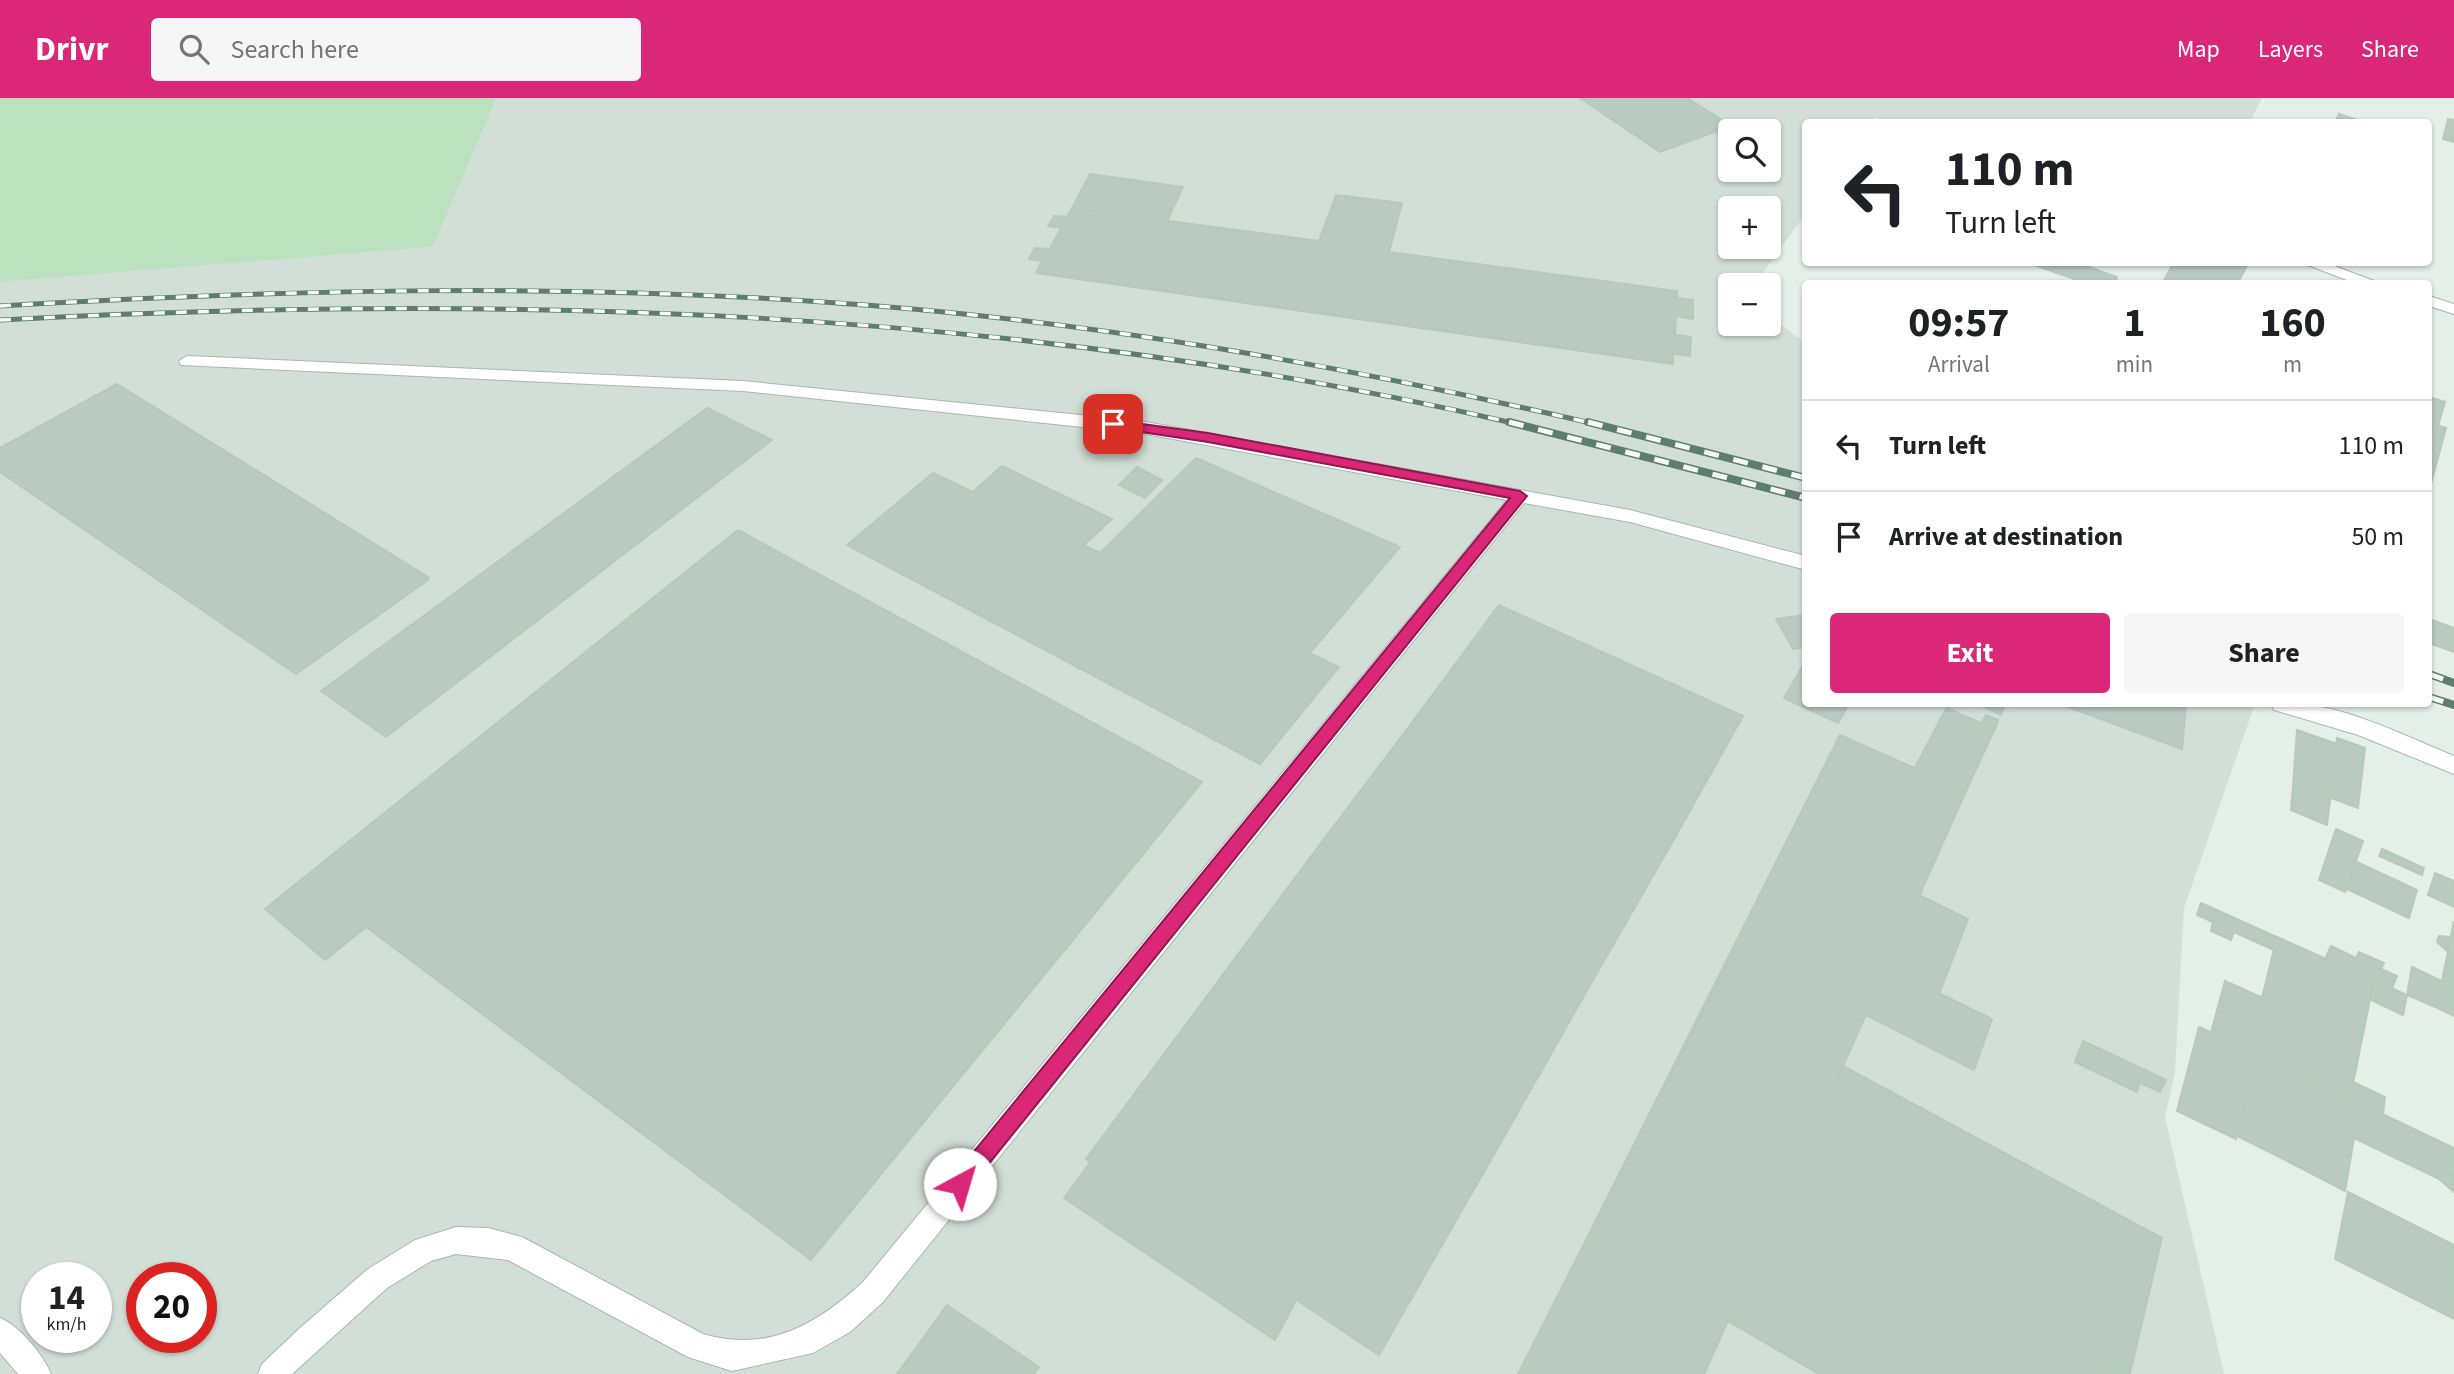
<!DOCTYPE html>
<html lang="en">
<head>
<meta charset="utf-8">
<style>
	body { margin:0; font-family:"Source Sans 3",sans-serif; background:#f6f6f6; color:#202124; height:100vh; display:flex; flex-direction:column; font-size:26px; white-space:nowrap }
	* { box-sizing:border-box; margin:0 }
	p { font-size:23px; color:#757577 }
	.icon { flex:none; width:38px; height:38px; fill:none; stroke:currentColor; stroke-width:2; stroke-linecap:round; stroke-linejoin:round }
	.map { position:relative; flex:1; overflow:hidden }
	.side { position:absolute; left:1802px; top:182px; width:630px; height:427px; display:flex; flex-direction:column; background:#fff; border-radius:7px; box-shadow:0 2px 5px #0004 }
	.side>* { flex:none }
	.top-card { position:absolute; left:1802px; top:21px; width:630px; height:147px; border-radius:7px; box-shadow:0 2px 5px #0004; background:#fff; color:#202124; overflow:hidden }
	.fabs { position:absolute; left:1718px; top:21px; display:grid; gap:14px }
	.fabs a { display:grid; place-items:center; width:63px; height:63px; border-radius:7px; background:#fff; box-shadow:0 2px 5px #0004; font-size:35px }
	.speed { position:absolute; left:21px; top:1164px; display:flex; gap:14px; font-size:35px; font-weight:700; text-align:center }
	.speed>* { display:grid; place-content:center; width:91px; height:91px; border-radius:50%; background:#fff; box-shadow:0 2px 5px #0004; line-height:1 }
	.speed small { font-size:18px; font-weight:400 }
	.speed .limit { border:10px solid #d22; background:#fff; color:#111 }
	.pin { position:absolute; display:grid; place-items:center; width:60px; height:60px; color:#fff; margin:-30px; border-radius:14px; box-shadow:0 4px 10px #0006 }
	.me { position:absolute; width:77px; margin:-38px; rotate:39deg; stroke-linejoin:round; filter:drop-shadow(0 0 5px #0008) }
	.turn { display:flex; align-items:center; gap:24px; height:147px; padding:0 28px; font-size:32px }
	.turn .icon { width:91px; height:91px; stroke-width:2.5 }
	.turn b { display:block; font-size:49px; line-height:60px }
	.eta { display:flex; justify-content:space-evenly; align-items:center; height:119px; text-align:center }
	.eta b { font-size:42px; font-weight:700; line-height:49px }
	.cta { display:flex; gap:14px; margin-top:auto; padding:14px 28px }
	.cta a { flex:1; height:80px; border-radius:7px; background:#db2777; color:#fff; font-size:28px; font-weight:700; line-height:80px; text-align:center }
	.cta a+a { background:#f6f6f6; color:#202124 }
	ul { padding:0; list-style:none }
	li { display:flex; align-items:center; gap:21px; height:91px; padding:0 28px; border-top:2px solid #e0e0e0 }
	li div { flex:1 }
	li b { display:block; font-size:26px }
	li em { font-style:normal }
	header { display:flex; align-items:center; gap:42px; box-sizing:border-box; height:98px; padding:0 35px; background:#db2777; color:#fff }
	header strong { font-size:33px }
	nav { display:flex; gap:38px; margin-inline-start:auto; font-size:24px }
	.search { width:490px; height:63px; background:#f6f6f6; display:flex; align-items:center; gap:18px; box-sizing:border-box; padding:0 24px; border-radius:7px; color:#757577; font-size:26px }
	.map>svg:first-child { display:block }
</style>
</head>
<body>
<header>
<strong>Drivr</strong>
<div class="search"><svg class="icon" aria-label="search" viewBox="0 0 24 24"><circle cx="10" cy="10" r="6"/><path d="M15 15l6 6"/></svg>Search here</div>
<nav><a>Map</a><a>Layers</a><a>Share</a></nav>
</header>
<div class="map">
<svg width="2454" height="1276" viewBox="0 0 2454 1276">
	<rect width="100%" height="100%" fill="#e4efe8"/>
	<path fill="#d2dfd6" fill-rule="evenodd" d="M500,0H2262L2250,24H1892L1875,19L1871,24H1806V115L1754,187H1731V226H1769V219L1806,245V606H2255L2184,810L2175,974L2165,1019L2224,1276H0V184L433,149L496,1ZM1731,33H1769V72H1731ZM1731,110H1769V149H1731ZM37,1180H96V1239H37ZM142,1180H201V1239H142Z"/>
	<polygon fill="#bbe1bf" points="0,0 500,0 496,1 433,149 0,184"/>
	<g fill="#b9cac0" stroke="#b5c9bd" stroke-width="2">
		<polygon points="1580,0 1687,0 1731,28 1660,54"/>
		<polygon points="2339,16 2355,21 2353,24 2335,24"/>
		<polygon points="2448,21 2454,22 2454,44 2443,41"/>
		<polygon points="1090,76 1183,89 1167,123 1072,110"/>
		<polygon points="1336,97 1402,105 1389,154 1677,193 1677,200 1693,202 1693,221 1676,218 1675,237 1691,239 1690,258 1673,256 1673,266 1036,175 1042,163 1029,161 1035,150 1050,151 1061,130 1048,128 1054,118 1067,119 1072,110 1319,143"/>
		<polygon points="2025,164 2075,164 2117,179 2114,186 2089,186"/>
		<polygon points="2174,164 2249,164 2237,186 2162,186"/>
		<polygon points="117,286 428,479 428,482 296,576 0,374 0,350"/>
		<polygon points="2429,299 2445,304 2438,328 2429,325"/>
		<polygon points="707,310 772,342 521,535 455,495"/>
		<polygon points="2429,325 2446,330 2431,386 2429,385"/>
		<polygon points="1196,360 1400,449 1310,555 1100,455"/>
		<polygon points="1002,368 1112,421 1084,447 973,394"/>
		<polygon points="1137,369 1162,382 1145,400 1119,387"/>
		<polygon points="933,375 973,394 1339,569 1260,666 847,447"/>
		<polygon points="738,432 1202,684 811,1162 302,781"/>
		<polygon points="455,495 521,535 386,639 321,593"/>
		<polygon points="1499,507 1743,618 1673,743 1417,618"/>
		<polygon points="1806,517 1806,549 1793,551 1776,521"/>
		<polygon points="2429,521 2454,530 2454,554 2429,545"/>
		<polygon points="1806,562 1806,606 1849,606 1838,625 1784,600"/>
		<polygon points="1984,606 1996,606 2004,609 2001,617 1982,608"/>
		<polygon points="2060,606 2186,606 2182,651"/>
		<polygon points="1947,610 1962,617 1958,625 1942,618"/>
		<polygon points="1962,617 1995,631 1991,639 1958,625"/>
		<polygon points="1986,617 1998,622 1995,631 1981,625"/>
		<polygon points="1417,618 1673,743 1589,889 1321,745"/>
		<polygon points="1942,618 1991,639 1966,693 1915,670"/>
		<polygon points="2297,632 2337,646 2330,702 2293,688"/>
		<polygon points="1840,637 1966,693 1793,1080 1657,1001"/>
		<polygon points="2337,640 2365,650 2358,710 2329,699"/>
		<polygon points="2293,688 2330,702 2327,727 2291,712"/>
		<polygon points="2336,731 2363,743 2345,794 2319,782"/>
		<polygon points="1321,745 1589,889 1493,1058 1213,890"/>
		<polygon points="2382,751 2424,770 2422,777 2379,758"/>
		<polygon points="2357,764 2417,792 2409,820 2347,791"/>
		<polygon points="2435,775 2454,783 2454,809 2428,797"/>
		<polygon points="302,781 366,829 325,862 265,811"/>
		<polygon points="1919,797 1968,821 1939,896 1887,870"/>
		<polygon points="2201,805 2277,839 2274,852 2234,834 2231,842 2211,833 2213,824 2197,817"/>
		<polygon points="2454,823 2454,889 2442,883"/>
		<polygon points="2439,838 2450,839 2447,853 2437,844"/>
		<polygon points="2277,839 2374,882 2350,1000 2249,953"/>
		<polygon points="2331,848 2356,860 2359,854 2384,865 2381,871 2397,878 2392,890 2325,861"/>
		<polygon points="2412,869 2442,883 2435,909 2407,897"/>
		<polygon points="1887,870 1992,921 1974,972 1866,917"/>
		<polygon points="2374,882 2407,897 2403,917 2371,902"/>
		<polygon points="2225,883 2263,900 2249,953 2211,935"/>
		<polygon points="2442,883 2454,889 2454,918 2435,909"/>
		<polygon points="1213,890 1493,1058 1379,1257 1086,1061"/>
		<polygon points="2199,929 2258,956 2236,1041 2177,1013"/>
		<polygon points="2083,943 2143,971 2137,994 2075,964"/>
		<polygon points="2258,956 2311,982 2291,1065 2237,1038"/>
		<polygon points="1843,968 2162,1140 2130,1275 1786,1094"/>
		<polygon points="2143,971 2166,982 2160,994 2140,985"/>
		<polygon points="2311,982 2454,1050 2454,1079 2440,1073 2439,1081 2302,1015"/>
		<polygon points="2353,984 2385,999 2383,1016 2350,1000"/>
		<polygon points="1657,1001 1793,1080 1728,1223 1586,1142"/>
		<polygon points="2302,1015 2354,1040 2345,1093 2291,1065"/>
		<polygon points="1091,1063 1296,1202 1275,1242 1064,1100"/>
		<polygon points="2440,1073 2454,1079 2454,1094 2439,1081"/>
		<polygon points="1786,1094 2130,1275 2130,1276 1819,1276 1728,1223"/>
		<polygon points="2348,1094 2454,1147 2454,1221 2335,1161"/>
		<polygon points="1586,1142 1728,1223 1704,1276 1518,1276"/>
		<polygon points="947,1207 1039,1269 1034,1276 897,1276"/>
	</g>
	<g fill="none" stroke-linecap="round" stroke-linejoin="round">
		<g stroke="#a6b8ae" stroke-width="2">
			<g id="service">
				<polygon points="2300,164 2324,164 2382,186 2357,186"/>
				<polygon points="2429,198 2454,206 2454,216 2429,208"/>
				<path d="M187,258L743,283L1140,323L1630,412L1806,458V472L1630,424L1524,405L883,1204L850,1234L813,1255L732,1273L688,1259L508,1162L456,1156L431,1163L387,1190L292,1276H258L262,1266L300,1230L368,1171L415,1142L456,1129L488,1130L522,1139L703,1236C768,1255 816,1227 863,1184L1507,402L1140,335L743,293L181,267L179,263Z"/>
				<path d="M2271,606C2333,600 2397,635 2454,658V676L2358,637L2274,612Z"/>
				<path d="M0,1220C20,1228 43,1257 51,1276H18L0,1255Z"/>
			</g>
		</g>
		<use href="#service" fill="#fff" fill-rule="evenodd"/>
		<g stroke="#5c7d6f" stroke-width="5">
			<g id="rail-far1">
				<path d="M0,208C274,192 548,185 823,204C1083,221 1341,267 1595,326"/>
				<path d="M0,222C509,195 1018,210 1517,326"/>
			</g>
		</g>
		<g stroke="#5c7d6f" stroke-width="8">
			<g id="rail">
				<polyline points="1509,324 1806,400"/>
				<polyline points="1588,324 1806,380"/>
				<polyline points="2429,576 2454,585"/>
				<polyline points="2429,599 2454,607"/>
			</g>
		</g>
		<use href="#rail-far1" stroke="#f5faf7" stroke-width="3.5" stroke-dasharray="11" stroke-linecap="butt"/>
		<use href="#rail" stroke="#f5faf7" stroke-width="5" stroke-dasharray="15" stroke-linecap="butt"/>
	</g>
	<polygon fill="#db2777" stroke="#8e194d" stroke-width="2" points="1113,322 1208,335 1520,393 1527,398 967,1093 960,1096 953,1093 950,1086 953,1079 1510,400 1208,344 1108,329 1106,326"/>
</svg>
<div class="fabs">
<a><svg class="icon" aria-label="search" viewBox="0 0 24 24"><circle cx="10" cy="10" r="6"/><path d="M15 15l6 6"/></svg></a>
<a>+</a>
<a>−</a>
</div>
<div class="speed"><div>14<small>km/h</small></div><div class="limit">20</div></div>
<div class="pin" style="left:1113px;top:326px;background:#d93025"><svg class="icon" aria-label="arrive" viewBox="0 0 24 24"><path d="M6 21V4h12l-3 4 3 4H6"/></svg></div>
<svg class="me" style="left:960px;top:1086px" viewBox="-20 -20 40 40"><circle r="19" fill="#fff"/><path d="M0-13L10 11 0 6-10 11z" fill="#db2777"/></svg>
<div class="top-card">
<div class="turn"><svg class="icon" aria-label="left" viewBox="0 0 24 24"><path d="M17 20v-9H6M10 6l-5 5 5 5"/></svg><div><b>110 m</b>Turn left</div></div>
</div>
<section class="side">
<div class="eta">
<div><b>09:57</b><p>Arrival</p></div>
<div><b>1</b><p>min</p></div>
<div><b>160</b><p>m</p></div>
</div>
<ul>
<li><svg class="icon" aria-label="left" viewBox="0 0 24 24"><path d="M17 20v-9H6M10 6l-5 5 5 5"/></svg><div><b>Turn left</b></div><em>110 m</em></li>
<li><svg class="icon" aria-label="arrive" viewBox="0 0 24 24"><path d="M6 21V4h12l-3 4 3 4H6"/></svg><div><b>Arrive at destination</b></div><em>50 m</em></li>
</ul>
<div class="cta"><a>Exit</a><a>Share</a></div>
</section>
</div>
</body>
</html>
